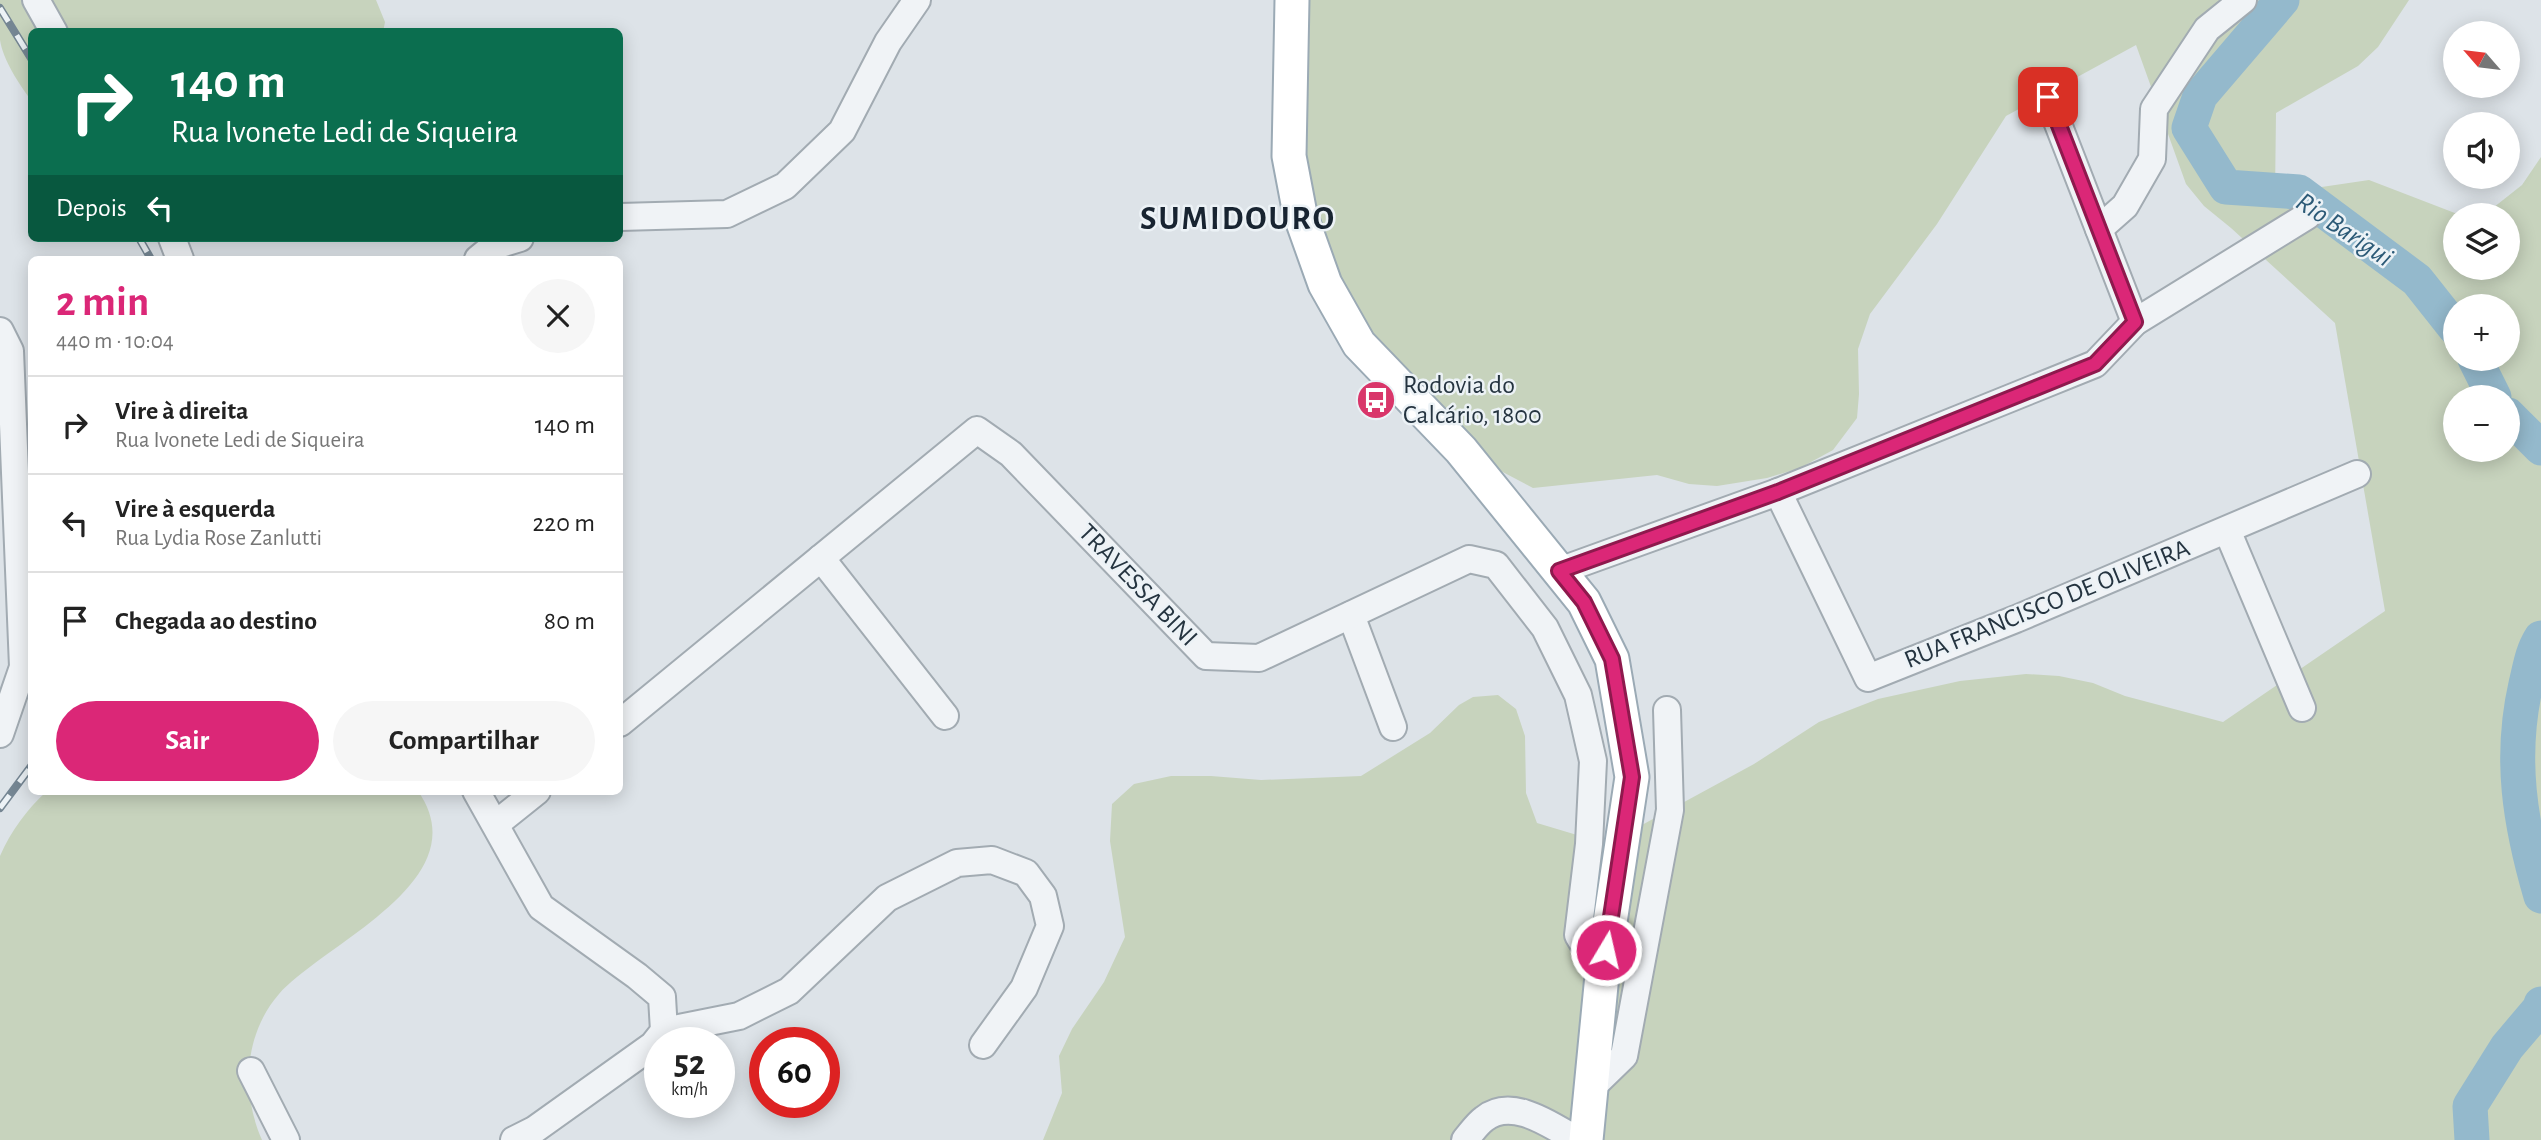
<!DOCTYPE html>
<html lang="pt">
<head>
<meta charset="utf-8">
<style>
	body { margin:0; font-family:"Alegreya Sans",sans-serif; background:#f6f6f6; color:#222; height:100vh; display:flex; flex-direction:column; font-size:26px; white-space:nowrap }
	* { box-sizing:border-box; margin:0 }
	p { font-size:23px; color:#767676 }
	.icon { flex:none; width:38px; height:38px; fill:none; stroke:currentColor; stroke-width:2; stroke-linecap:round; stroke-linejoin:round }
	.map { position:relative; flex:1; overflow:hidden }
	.details { position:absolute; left:28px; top:256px; width:595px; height:539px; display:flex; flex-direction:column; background:#fff; border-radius:10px; box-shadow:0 4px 18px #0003 }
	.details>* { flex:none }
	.hud { position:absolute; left:28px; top:28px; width:595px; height:214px; border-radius:10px; box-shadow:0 4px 18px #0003; background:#0b6e4f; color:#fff; overflow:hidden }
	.needle { width:46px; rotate:298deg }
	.buttons { position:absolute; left:2443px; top:21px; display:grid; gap:14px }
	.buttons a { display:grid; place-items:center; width:77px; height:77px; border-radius:50%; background:#fff; box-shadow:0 4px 18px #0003; font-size:35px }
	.speed { position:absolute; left:644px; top:1027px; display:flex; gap:14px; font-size:35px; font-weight:700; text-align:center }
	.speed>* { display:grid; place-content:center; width:91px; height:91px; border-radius:50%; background:#fff; box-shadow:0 4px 18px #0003; line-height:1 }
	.speed small { font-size:18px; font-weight:400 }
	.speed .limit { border:10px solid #d22; background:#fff; color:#111 }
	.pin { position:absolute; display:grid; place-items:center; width:60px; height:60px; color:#fff; margin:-30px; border-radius:14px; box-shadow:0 4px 10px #0006 }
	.me { position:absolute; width:77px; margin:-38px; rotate:9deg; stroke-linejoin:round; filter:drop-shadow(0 0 5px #0008) }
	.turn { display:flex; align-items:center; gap:24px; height:147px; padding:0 28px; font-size:32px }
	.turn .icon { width:91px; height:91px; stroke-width:2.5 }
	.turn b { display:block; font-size:49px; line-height:60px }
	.then { display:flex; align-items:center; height:66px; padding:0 28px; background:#0003; gap:14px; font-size:26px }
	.round { display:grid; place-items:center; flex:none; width:74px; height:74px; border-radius:37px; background:#f6f6f6 }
	.headline { display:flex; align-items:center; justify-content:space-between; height:119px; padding:0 28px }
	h1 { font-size:42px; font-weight:600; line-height:52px; color:#db2777 }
	.primary-button { display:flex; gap:14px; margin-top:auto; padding:14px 28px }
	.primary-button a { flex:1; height:80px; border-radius:42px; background:#db2777; color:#fff; font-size:28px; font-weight:600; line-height:80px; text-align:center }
	.primary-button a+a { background:#f6f6f6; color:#222 }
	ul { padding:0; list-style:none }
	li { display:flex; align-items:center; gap:21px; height:98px; padding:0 28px; border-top:2px solid #e0e0e0 }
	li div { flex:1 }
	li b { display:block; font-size:26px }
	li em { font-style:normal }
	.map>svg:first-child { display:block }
</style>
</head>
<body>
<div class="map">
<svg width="2541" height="1140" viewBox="0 0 2541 1140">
	<rect width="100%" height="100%" fill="#dde3e8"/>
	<g fill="#c7d3bd" fill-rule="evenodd">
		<path d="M0,0H376L385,22L383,32H32L31,100C19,84 3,60 0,40C0,27 0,13 0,0Z"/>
		<path d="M1304,0H2409L2378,47L2358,66L2276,113L2275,194L2369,180L2460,215H2455V268H2508V215H2484L2522,185L2541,157V1140H1043L1062,1093L1059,1056L1072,1029L1104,982L1125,937L1110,841L1112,804L1134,784L1171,776H1211L1261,780L1361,776L1430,733L1459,705L1473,697L1498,695L1516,709L1525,736L1526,793L1537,823L1607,844L1754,764L1819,722L1878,699L1960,681L2026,674L2059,676L2093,683L2125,696L2223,722L2385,611L2335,323L2231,228L2204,206L2186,184L2136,45L2006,116L1937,224L1870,314L1858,349L1859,394L1857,418L1833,450L1800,468L1767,478L1717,486L1689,484L1657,475L1533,488L1478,459L1355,325L1303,184ZM2455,306H2508V359H2455ZM2455,397H2508V450H2455Z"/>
		<path d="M47,791H418C480,880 326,942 279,994C244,1034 241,1093 262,1140H0V856C11,831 27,809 47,791Z"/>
	</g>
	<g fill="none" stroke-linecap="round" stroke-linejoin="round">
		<g stroke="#94b9cc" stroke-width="35">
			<polyline points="2282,0 2200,96 2189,128 2226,187 2299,192 2417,280 2455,328"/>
			<polyline points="2475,359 2494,397"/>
			<polyline points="2508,415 2541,448"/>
			<path d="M2541,638C2532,652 2530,668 2526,684C2509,758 2520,824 2541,896"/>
			<polyline points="2472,1140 2470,1106 2507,1047 2540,1008 2541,1004"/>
		</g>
		<g stroke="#a2abb2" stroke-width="30">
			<g id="minor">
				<polyline points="36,0 54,32"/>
				<polyline points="2048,98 2135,322"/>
				<polyline points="620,217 727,214 785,186 842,131 888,42 917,0"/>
				<polyline points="2099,229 2125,206 2152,159 2154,109 2207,29 2243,0"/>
				<polyline points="172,238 180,259"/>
				<polyline points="478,259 494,246 520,238"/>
				<polyline points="0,331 10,351 23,667 0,734"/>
				<polyline points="1778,492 1868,678 2016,619 2357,474"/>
				<polyline points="2227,530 2302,708"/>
				<polyline points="821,558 945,716"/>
				<polyline points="1559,571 1778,492 2095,364 2135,322 2307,216"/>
				<polyline points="1351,615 1393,727"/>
				<polyline points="620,723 977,430 1011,454 1206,656 1259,658 1469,559 1496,565 1545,628 1578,695 1593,761 1589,844 1578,935 1602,975"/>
				<polyline points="476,791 541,907 637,976 662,997 664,1031 653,1045 534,1130 514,1140"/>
				<polyline points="496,824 537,791"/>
				<polyline points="664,1031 739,1016 789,991 887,898 957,863 992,860 1026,873 1043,896 1050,926 1024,988 983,1045"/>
				<polyline points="251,1071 286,1140"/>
				<polyline points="1591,1088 1624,1056 1670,810 1667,710"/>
				<path d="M1465,1140C1471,1133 1477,1124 1484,1119C1512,1096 1552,1126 1577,1140"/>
			</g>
		</g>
		<g stroke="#9baab5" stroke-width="37">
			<polyline id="major" points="1292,0 1289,156 1300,214 1325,284 1359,344 1461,450 1584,602 1612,659 1632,777 1602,975 1586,1140"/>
		</g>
		<use href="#minor" stroke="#f0f3f6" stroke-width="26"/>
		<use href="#major" stroke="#fff" stroke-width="33"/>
		<g stroke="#758693" stroke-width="8">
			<g id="rail">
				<polyline points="0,8 32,60"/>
				<polyline points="139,238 151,259"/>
				<polyline points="0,808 32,765"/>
			</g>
		</g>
		<use href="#rail" stroke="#ecf2f6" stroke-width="5" stroke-dasharray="16" stroke-linecap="butt"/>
	</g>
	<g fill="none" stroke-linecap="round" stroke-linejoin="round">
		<g stroke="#8e194d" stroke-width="18">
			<polyline id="route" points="1606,950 1632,777 1612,659 1584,602 1559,571 1778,492 2095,364 2135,322 2048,97"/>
		</g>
		<use href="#route" stroke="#db2777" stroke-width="12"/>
	</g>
	<defs>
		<g id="bus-disc" transform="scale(2.0125)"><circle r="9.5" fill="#d9366a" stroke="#ecf2f6"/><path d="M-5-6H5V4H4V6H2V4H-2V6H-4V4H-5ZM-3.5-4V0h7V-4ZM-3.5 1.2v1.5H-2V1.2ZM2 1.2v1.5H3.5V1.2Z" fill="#fff"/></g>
	</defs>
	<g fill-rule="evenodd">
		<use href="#bus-disc" x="1376" y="400"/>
	</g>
	<g text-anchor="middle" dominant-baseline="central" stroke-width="5" stroke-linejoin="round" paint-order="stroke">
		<g font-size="26" fill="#253440" stroke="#ecf2f6" text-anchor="start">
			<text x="1403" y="385">Rodovia do<tspan x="1403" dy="30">Calcário, 1800</tspan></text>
		</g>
		<g font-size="26" fill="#253440" stroke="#ecf2f6">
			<text transform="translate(1138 585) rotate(46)">TRAVESSA BINI</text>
			<text transform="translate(2047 604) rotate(-22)">RUA FRANCISCO DE OLIVEIRA</text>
		</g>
		<g font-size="28" font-style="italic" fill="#2c5a77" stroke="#ecf2f6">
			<text transform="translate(2344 230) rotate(34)">Rio Barigui</text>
		</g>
		<g font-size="33" font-weight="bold" letter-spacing="2" fill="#182431" stroke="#ecf2f6">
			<text x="1238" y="219">SUMIDOURO</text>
		</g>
	</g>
</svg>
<div class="buttons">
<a><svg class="needle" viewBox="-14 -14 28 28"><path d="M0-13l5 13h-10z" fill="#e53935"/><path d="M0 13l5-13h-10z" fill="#767676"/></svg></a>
<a><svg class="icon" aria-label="sound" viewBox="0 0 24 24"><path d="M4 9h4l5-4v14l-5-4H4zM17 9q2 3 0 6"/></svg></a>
<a><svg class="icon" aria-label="layers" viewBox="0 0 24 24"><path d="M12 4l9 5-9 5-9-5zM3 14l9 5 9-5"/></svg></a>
<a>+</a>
<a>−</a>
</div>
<div class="speed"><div>52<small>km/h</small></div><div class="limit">60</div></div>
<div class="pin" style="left:2048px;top:97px;background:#d93025"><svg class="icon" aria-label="arrive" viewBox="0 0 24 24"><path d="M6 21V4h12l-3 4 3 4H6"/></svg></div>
<svg class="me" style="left:1606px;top:950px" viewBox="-20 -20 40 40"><circle r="17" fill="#db2777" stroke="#fff" stroke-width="3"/><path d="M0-11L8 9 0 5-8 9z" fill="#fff"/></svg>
<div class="hud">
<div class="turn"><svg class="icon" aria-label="right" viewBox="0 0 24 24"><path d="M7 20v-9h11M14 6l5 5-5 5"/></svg><div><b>140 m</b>Rua Ivonete Ledi de Siqueira</div></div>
<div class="then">Depois<svg class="icon" aria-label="left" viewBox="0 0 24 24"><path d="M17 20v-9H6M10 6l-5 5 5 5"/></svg></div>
</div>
<section class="details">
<div class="headline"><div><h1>2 min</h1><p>440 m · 10:04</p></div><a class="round"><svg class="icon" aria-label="close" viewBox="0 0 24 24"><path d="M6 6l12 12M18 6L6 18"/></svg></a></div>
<ul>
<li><svg class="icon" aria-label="right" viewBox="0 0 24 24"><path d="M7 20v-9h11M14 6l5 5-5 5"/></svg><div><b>Vire à direita</b><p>Rua Ivonete Ledi de Siqueira</p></div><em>140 m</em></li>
<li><svg class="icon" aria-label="left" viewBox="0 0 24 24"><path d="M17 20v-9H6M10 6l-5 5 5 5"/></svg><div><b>Vire à esquerda</b><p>Rua Lydia Rose Zanlutti</p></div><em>220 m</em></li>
<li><svg class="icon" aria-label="arrive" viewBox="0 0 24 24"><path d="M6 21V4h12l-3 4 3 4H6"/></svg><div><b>Chegada ao destino</b></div><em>80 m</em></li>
</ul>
<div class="primary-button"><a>Sair</a><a>Compartilhar</a></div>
</section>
</div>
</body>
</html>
